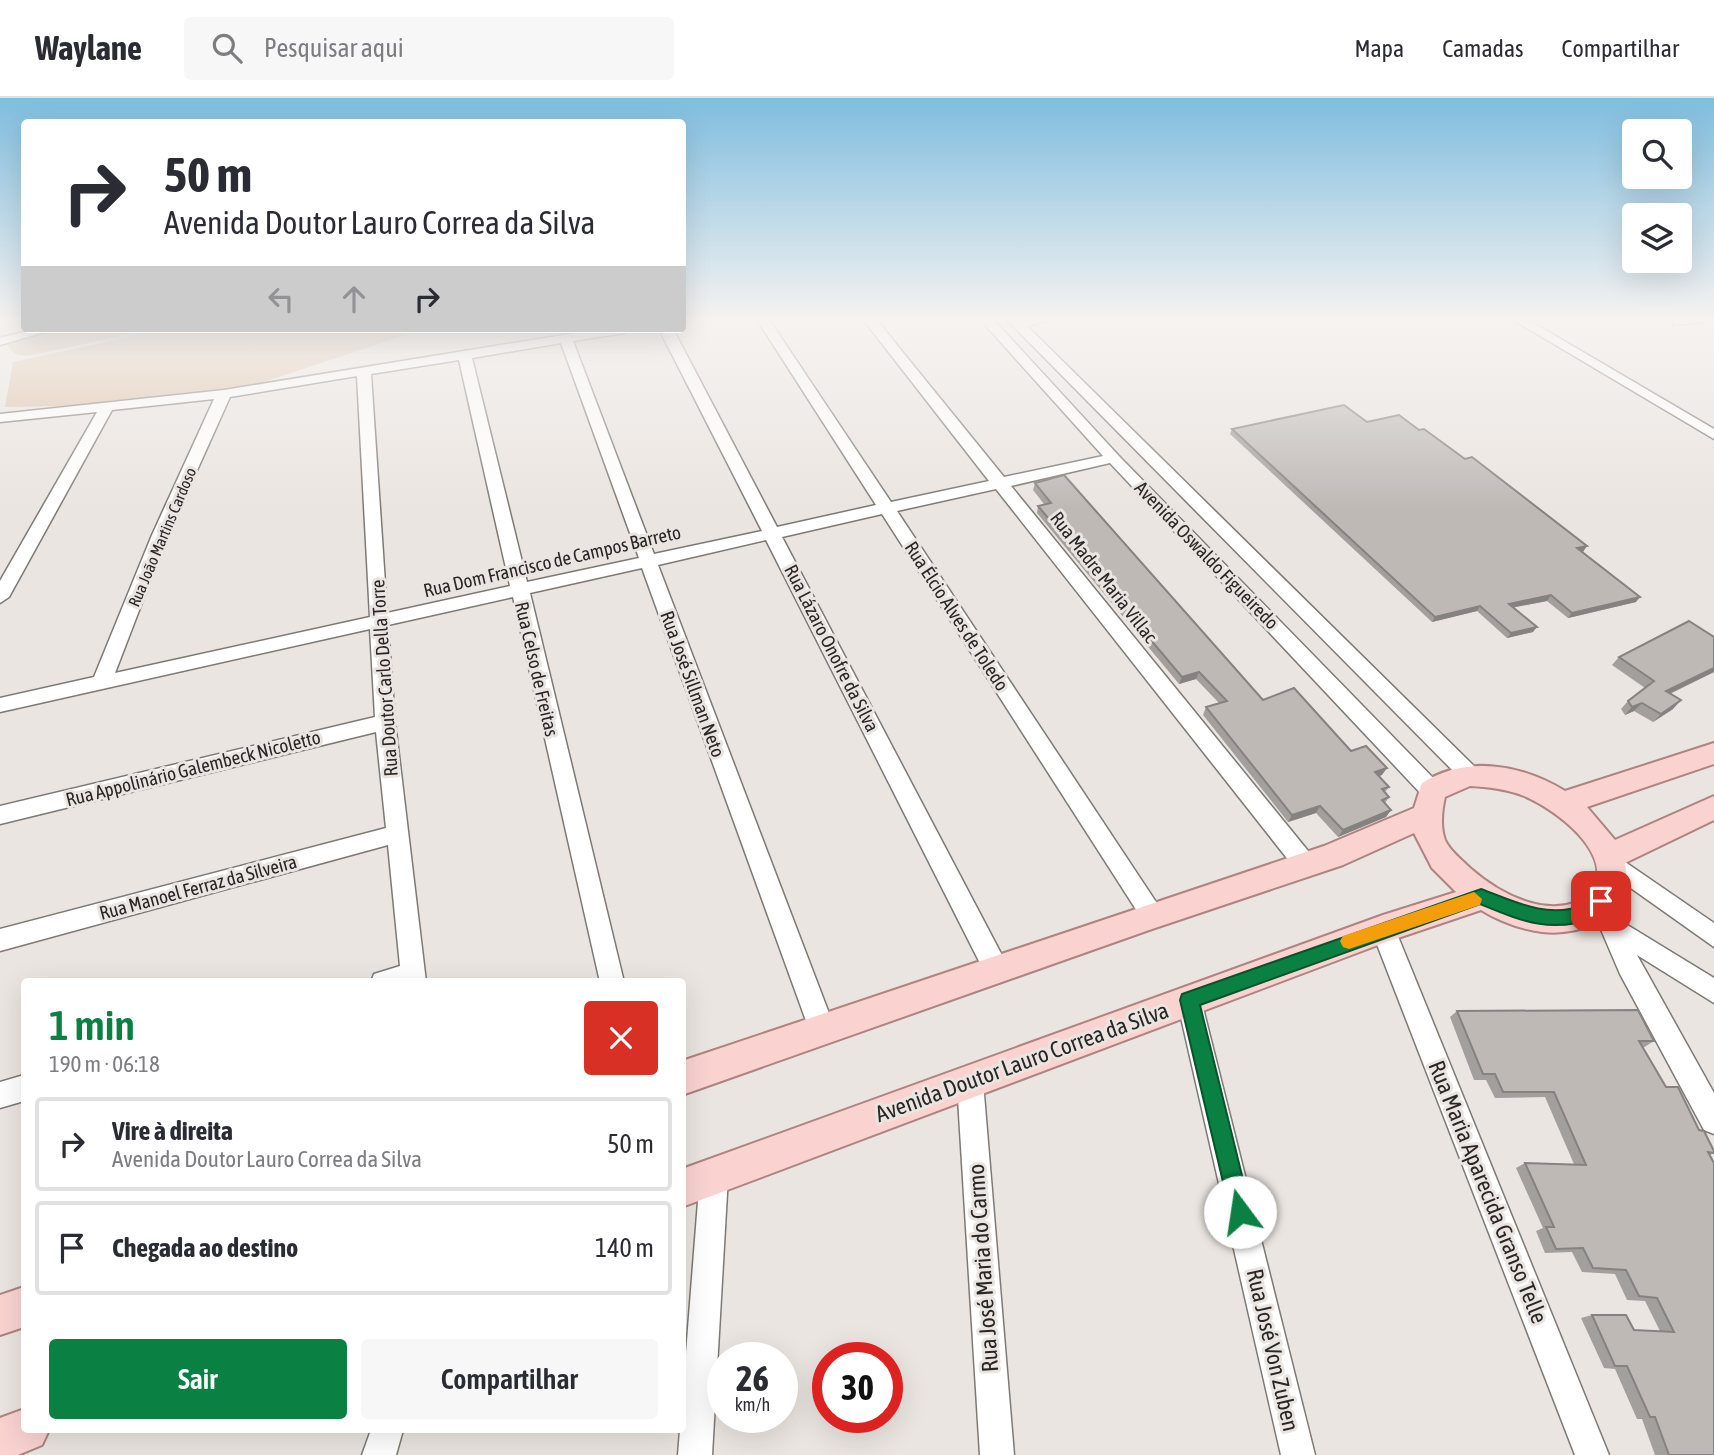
<!DOCTYPE html>
<html lang="pt">
<head>
<meta charset="utf-8">
<style>
	body { margin:0; font-family:"Asap Condensed",sans-serif; background:#f7f7f7; color:#2b2b33; height:100vh; display:flex; flex-direction:column; font-size:26px; white-space:nowrap }
	* { box-sizing:border-box; margin:0 }
	p { font-size:23px; color:#7c7c81 }
	.icon { flex:none; width:38px; height:38px; fill:none; stroke:currentColor; stroke-width:2; stroke-linecap:round; stroke-linejoin:round }
	.map { position:relative; flex:1; overflow:hidden }
	.details { position:absolute; left:21px; top:880px; width:665px; height:455px; display:flex; flex-direction:column; background:#fff; border-radius:7px; box-shadow:0 7px 28px #0002 }
	.details>* { flex:none }
	.banner { position:absolute; left:21px; top:21px; width:665px; height:214px; border-radius:7px; box-shadow:0 7px 28px #0002; background:#fff; color:#2b2b33; overflow:hidden }
	.fabs { position:absolute; left:1622px; top:21px; display:grid; gap:14px }
	.fabs a { display:grid; place-items:center; width:70px; height:70px; border-radius:7px; background:#fff; box-shadow:0 7px 28px #0002; font-size:35px }
	.speed { position:absolute; left:707px; top:1244px; display:flex; gap:14px; font-size:35px; font-weight:700; text-align:center }
	.speed>* { display:grid; place-content:center; width:91px; height:91px; border-radius:50%; background:#fff; box-shadow:0 7px 28px #0002; line-height:1 }
	.speed small { font-size:18px; font-weight:400 }
	.speed .limit { border:10px solid #d22; background:#fff; color:#111 }
	.pin { position:absolute; display:grid; place-items:center; width:60px; height:60px; color:#fff; margin:-30px; border-radius:14px; box-shadow:0 4px 10px #0006 }
	.me { position:absolute; width:77px; margin:-38px; rotate:346deg; stroke-linejoin:round; filter:drop-shadow(0 0 5px #0008) }
	.turn { display:flex; align-items:center; gap:24px; height:147px; padding:0 28px; font-size:32px }
	.turn .icon { width:91px; height:91px; stroke-width:2.5 }
	.turn b { display:block; font-size:49px; line-height:60px }
	.lanes { display:flex; align-items:center; height:66px; padding:0 28px; background:#0003; justify-content:center; gap:35px; direction:ltr }
	.lanes .off { opacity:.35 }
	.round { display:grid; place-items:center; flex:none; width:74px; height:74px; border-radius:7px; background:#f7f7f7 }
	.summary { display:flex; align-items:center; justify-content:space-between; height:119px; padding:0 28px }
	h1 { font-size:42px; font-weight:600; line-height:52px; color:#0b8043 }
	.action { display:flex; gap:14px; margin-top:auto; padding:14px 28px }
	.action a { flex:1; height:80px; border-radius:7px; background:#0b8043; color:#fff; font-size:28px; font-weight:600; line-height:80px; text-align:center }
	.action a+a { background:#f7f7f7; color:#2b2b33 }
	ul { padding:0; list-style:none }
	li { display:flex; align-items:center; gap:21px; height:94px; margin:0 14px 10px; padding:0 14px; border:4px solid #e1e1e2; border-radius:7px }
	li div { flex:1 }
	li b { display:block; font-size:26px }
	li em { font-style:normal }
	header { display:flex; align-items:center; gap:42px; box-sizing:border-box; height:98px; padding:0 35px; background:#fff; border-bottom:2px solid #e1e1e2 }
	header strong { font-size:33px }
	nav { display:flex; gap:38px; margin-inline-start:auto; font-size:24px }
	.search { width:490px; height:63px; background:#f7f7f7; display:flex; align-items:center; gap:18px; box-sizing:border-box; padding:0 24px; border-radius:7px; color:#7c7c81; font-size:26px }
	.map>svg:first-child { display:block }
</style>
</head>
<body>
<header>
<strong>Waylane</strong>
<div class="search"><svg class="icon" aria-label="search" viewBox="0 0 24 24"><circle cx="10" cy="10" r="6"/><path d="M15 15l6 6"/></svg>Pesquisar aqui</div>
<nav><a>Mapa</a><a>Camadas</a><a>Compartilhar</a></nav>
</header>
<div class="map">
<svg width="1714" height="1357" viewBox="0 0 1714 1357">
	<rect width="100%" height="100%" fill="#eae5e0"/>
	<g fill="#dcbfa5">
		<polygon points="60,231 154,231 27,258 15,256 0,240 0,236 18,240"/>
		<polygon points="167,231 423,231 237,293 123,307 5,309 13,264"/>
	</g>
	<g fill="none" stroke-linecap="round" stroke-linejoin="round">
		<g stroke="#7d7975" stroke-width="3">
			<g id="minor">
				<polygon points="682,220 698,220 682,225"/>
				<path d="M756,220H768L891,404L989,383L862,220H875L1004,379L1103,358L979,220H992L1118,357L1440,687L1443,693L1440,699H1424L1110,365L1011,388L1313,759L1316,766L1313,773L1305,775L1297,773L996,391L897,413L1160,810L1164,817L1160,824L1152,827L1144,824L882,416L782,439L1005,863L1008,871L1005,879L996,882L987,879L766,442L658,467L835,931L831,940L822,943L813,940L809,931L642,470L530,495L624,884H600L513,499L388,527L395,624L426,884H371L374,876L400,868L388,747L0,853V831L386,730L376,634L0,726V708L375,619L370,531L0,614V600L94,579L152,437L214,301L112,312L9,499L0,505V483L97,314L0,324V316L224,292L600,231H631L624,235L573,243L654,456L762,433L659,231H673L777,429L876,407ZM561,245L639,460L527,484L472,260ZM459,262L510,488L387,515L371,276ZM357,278L370,519L115,575L168,437L230,299Z"/>
				<polygon points="1005,220 1058,220 1027,228 1477,671 1480,677 1477,683 1463,683"/>
				<polygon points="1510,220 1525,220 1714,331 1714,341"/>
				<polygon points="1680,220 1707,220 1701,224 1673,227 1673,221"/>
				<polygon points="34,231 55,231 0,247 0,240"/>
				<polygon points="1612,755 1714,825 1714,849 1604,771 1601,764 1604,757"/>
				<polygon points="1611,817 1714,880 1714,905 1637,857 1714,995 1714,1036 1704,1032 1620,876 1599,827 1603,820"/>
				<polygon points="1383,821 1391,824 1395,831 1609,1357 1575,1357 1371,831 1375,824"/>
				<polygon points="1189,890 1198,894 1201,902 1315,1357 1281,1357 1177,902 1180,894"/>
				<polygon points="970,971 979,975 983,984 1014,1357 980,1357 957,984 961,975"/>
				<polygon points="24,977 24,1003 0,1010 0,984"/>
				<polygon points="714,1064 724,1068 728,1078 712,1357 678,1357 700,1078 704,1068"/>
				<polygon points="371,1332 403,1332 396,1357 362,1357"/>
			</g>
		</g>
		<g stroke="#ae8381" stroke-width="4">
			<g id="major">
				<path d="M1714,645V666L1587,709L1615,742L1714,698V722L1625,765C1634,815 1586,839 1542,834C1520,831 1499,823 1481,812L1386,844L682,1109V1071L1383,817L1456,794L1432,770L1414,735L1343,767L1152,831L682,997V963L1324,748L1414,710L1422,685C1466,657 1521,666 1565,693ZM1470,688C1488,689 1507,691 1524,698C1555,711 1616,755 1592,795C1554,825 1502,798 1470,770C1462,762 1450,753 1445,742C1440,728 1442,712 1445,699Z"/>
				<polygon points="24,1189 24,1229 0,1237 0,1197"/>
				<polygon points="24,1311 24,1332 49,1332 42,1347 18,1357 0,1357 0,1320"/>
			</g>
		</g>
		<use href="#minor" fill="#fff" fill-rule="evenodd"/>
		<use href="#major" fill="#fad3d1" fill-rule="evenodd"/>
	</g>
	<g fill="#a39f9c">
		<polygon points="1367,324 1582,454 1636,504 1568,520 1547,503 1514,509 1533,534 1507,540 1477,513 1432,524 1230,336 1232,331"/>
		<polygon points="1035,385 1263,602 1351,653 1382,677 1379,678 1389,689 1385,694 1389,699 1385,705 1391,712 1386,719 1338,739 1316,715 1288,724 1203,617 1206,609 1219,605 1196,581 1179,586 1037,415 1038,408 1044,406 1033,392"/>
		<polygon points="1714,539 1714,574 1670,596 1673,611 1653,624 1634,613 1625,617 1621,611 1628,603 1645,590 1612,567 1619,559"/>
		<polygon points="1457,913 1654,943 1643,950 1666,989 1714,1053 1714,1055 1710,1057 1714,1357 1655,1357 1642,1321 1637,1321 1615,1271 1604,1270 1581,1220 1592,1217 1634,1232 1660,1233 1645,1203 1627,1202 1615,1176 1582,1174 1572,1154 1545,1155 1536,1133 1543,1130 1516,1070 1525,1065 1574,1066 1545,999 1495,1000 1486,982 1474,982 1450,919"/>
	</g>
	<g fill="#85827f">
		<polygon points="1587,448 1583,454 1577,450"/>
		<polygon points="1551,497 1547,503 1506,511 1509,506"/>
		<polygon points="1640,499 1636,504 1568,520 1572,515"/>
		<polygon points="1480,508 1477,513 1432,524 1435,519"/>
		<polygon points="1537,529 1533,534 1507,540 1511,535"/>
		<polygon points="1714,570 1714,574 1658,601 1666,593"/>
		<polygon points="1199,574 1196,581 1179,586 1182,579"/>
		<polygon points="1681,602 1673,611 1653,624 1661,616"/>
		<polygon points="1642,605 1634,613 1625,617 1632,609"/>
		<polygon points="1387,670 1382,677 1370,681 1375,674"/>
		<polygon points="1320,708 1316,715 1288,724 1292,717"/>
		<polygon points="1391,712 1386,719 1338,739 1343,732"/>
	</g>
	<g fill="#beb9b5" stroke="#85827f" stroke-width="2">
		<polygon points="1344,307 1367,324 1399,317 1419,332 1424,331 1465,361 1472,359 1587,448 1577,450 1640,499 1572,515 1551,497 1509,506 1537,529 1511,535 1480,508 1435,519 1232,331"/>
		<polygon points="1064,377 1263,602 1294,590 1351,653 1366,648 1387,670 1375,674 1389,689 1382,691 1389,699 1382,702 1391,712 1343,732 1320,708 1292,717 1206,609 1227,603 1199,574 1182,579 1038,408 1051,405 1035,385"/>
		<polygon points="1689,523 1714,539 1714,570 1666,593 1681,602 1661,616 1642,605 1632,609 1628,603 1654,583 1619,559"/>
		<polygon points="1638,912 1654,943 1639,943 1666,989 1678,989 1699,1032 1704,1033 1714,1053 1714,1055 1708,1054 1714,1065 1714,1357 1669,1357 1655,1319 1650,1319 1627,1268 1615,1268 1592,1217 1626,1217 1634,1232 1674,1234 1657,1200 1639,1198 1626,1172 1593,1170 1583,1150 1556,1151 1546,1129 1554,1129 1525,1065 1586,1067 1554,994 1503,994 1495,976 1483,976 1457,913"/>
	</g>
	<linearGradient id="sky" x2="0" y2="1"><stop stop-color="#7fbddf"/><stop offset="0.54" stop-color="#f6f3f1"/><stop offset="1" stop-color="#f6f3f1" stop-opacity="0"/></linearGradient>
	<rect width="1714" height="410" fill="url(#sky)"/>
	<path fill="#0b8043" stroke="#07532c" stroke-width="2" d="M1481,791C1516,804 1545,820 1583,808C1590,805 1594,798 1601,796L1610,803L1598,819C1551,836 1524,824 1480,806L1200,907L1251,1114L1248,1122L1240,1125L1232,1122L1180,902L1182,896Z"/>
	<polygon fill="#f59e0b" points="1474,794 1482,801 1480,807 1349,851 1343,849 1340,843 1343,838"/>
	<g text-anchor="middle" dominant-baseline="central" stroke-width="6" stroke-linejoin="round" paint-order="stroke">
		<g font-size="16" fill="#292725" stroke="#eae5e0">
			<text transform="translate(162 439) rotate(-67)">Rua João Martins Cardoso</text>
		</g>
		<g font-size="19" fill="#292725" stroke="#eae5e0">
			<text transform="translate(1207 457) rotate(46)">Avenida Oswaldo Figueiredo</text>
			<text transform="translate(552 463) rotate(-13)">Rua Dom Francisco de Campos Barreto</text>
			<text transform="translate(1104 479) rotate(52)">Rua Madre Maria Villac</text>
			<text transform="translate(957 518) rotate(57)">Rua Élcio Alves de Toledo</text>
			<text transform="translate(832 550) rotate(63)">Rua Lázaro Onofre da Silva</text>
			<text transform="translate(537 571) rotate(77)">Rua Celso de Freitas</text>
			<text transform="translate(384 580) rotate(-94)">Rua Doutor Carlo Della Torre</text>
			<text transform="translate(693 586) rotate(70)">Rua José Sillman Neto</text>
			<text transform="translate(193 670) rotate(-14)">Rua Appolinário Galembeck Nicoletto</text>
			<text transform="translate(198 789) rotate(-15)">Rua Manoel Ferraz da Silveira</text>
		</g>
		<g font-size="23" fill="#292725" stroke="#eae5e0">
			<text transform="translate(1022 964) rotate(-20)">Avenida Doutor Lauro Correa da Silva</text>
			<text transform="translate(1488 1094) rotate(68)">Rua Maria Aparecida Granso Telle</text>
			<text transform="translate(983 1170) rotate(-94)">Rua José Maria do Carmo</text>
			<text transform="translate(1273 1252) rotate(77)">Rua José Von Zuben</text>
		</g>
	</g>
</svg>
<div class="fabs">
<a><svg class="icon" aria-label="search" viewBox="0 0 24 24"><circle cx="10" cy="10" r="6"/><path d="M15 15l6 6"/></svg></a>
<a><svg class="icon" aria-label="layers" viewBox="0 0 24 24"><path d="M12 4l9 5-9 5-9-5zM3 14l9 5 9-5"/></svg></a>
</div>
<div class="speed"><div>26<small>km/h</small></div><div class="limit">30</div></div>
<div class="pin" style="left:1601px;top:803px;background:#d93025"><svg class="icon" aria-label="arrive" viewBox="0 0 24 24"><path d="M6 21V4h12l-3 4 3 4H6"/></svg></div>
<svg class="me" style="left:1240px;top:1114px" viewBox="-20 -20 40 40"><circle r="19" fill="#fff"/><path d="M0-13L10 11 0 6-10 11z" fill="#0b8043"/></svg>
<div class="banner">
<div class="turn"><svg class="icon" aria-label="right" viewBox="0 0 24 24"><path d="M7 20v-9h11M14 6l5 5-5 5"/></svg><div><b>50 m</b>Avenida Doutor Lauro Correa da Silva</div></div>
<div class="lanes"><svg class="icon off" aria-label="left" viewBox="0 0 24 24"><path d="M17 20v-9H6M10 6l-5 5 5 5"/></svg><svg class="icon off" aria-label="ahead" viewBox="0 0 24 24"><path d="M12 20V5M6 11l6-6 6 6"/></svg><svg class="icon" aria-label="right" viewBox="0 0 24 24"><path d="M7 20v-9h11M14 6l5 5-5 5"/></svg></div>
</div>
<section class="details">
<div class="summary"><div><h1>1 min</h1><p>190 m · 06:18</p></div><a class="round" style="background:#d93025;color:#fff"><svg class="icon" aria-label="close" viewBox="0 0 24 24"><path d="M6 6l12 12M18 6L6 18"/></svg></a></div>
<ul>
<li><svg class="icon" aria-label="right" viewBox="0 0 24 24"><path d="M7 20v-9h11M14 6l5 5-5 5"/></svg><div><b>Vire à direita</b><p>Avenida Doutor Lauro Correa da Silva</p></div><em>50 m</em></li>
<li><svg class="icon" aria-label="arrive" viewBox="0 0 24 24"><path d="M6 21V4h12l-3 4 3 4H6"/></svg><div><b>Chegada ao destino</b></div><em>140 m</em></li>
</ul>
<div class="action"><a>Sair</a><a>Compartilhar</a></div>
</section>
</div>
</body>
</html>
